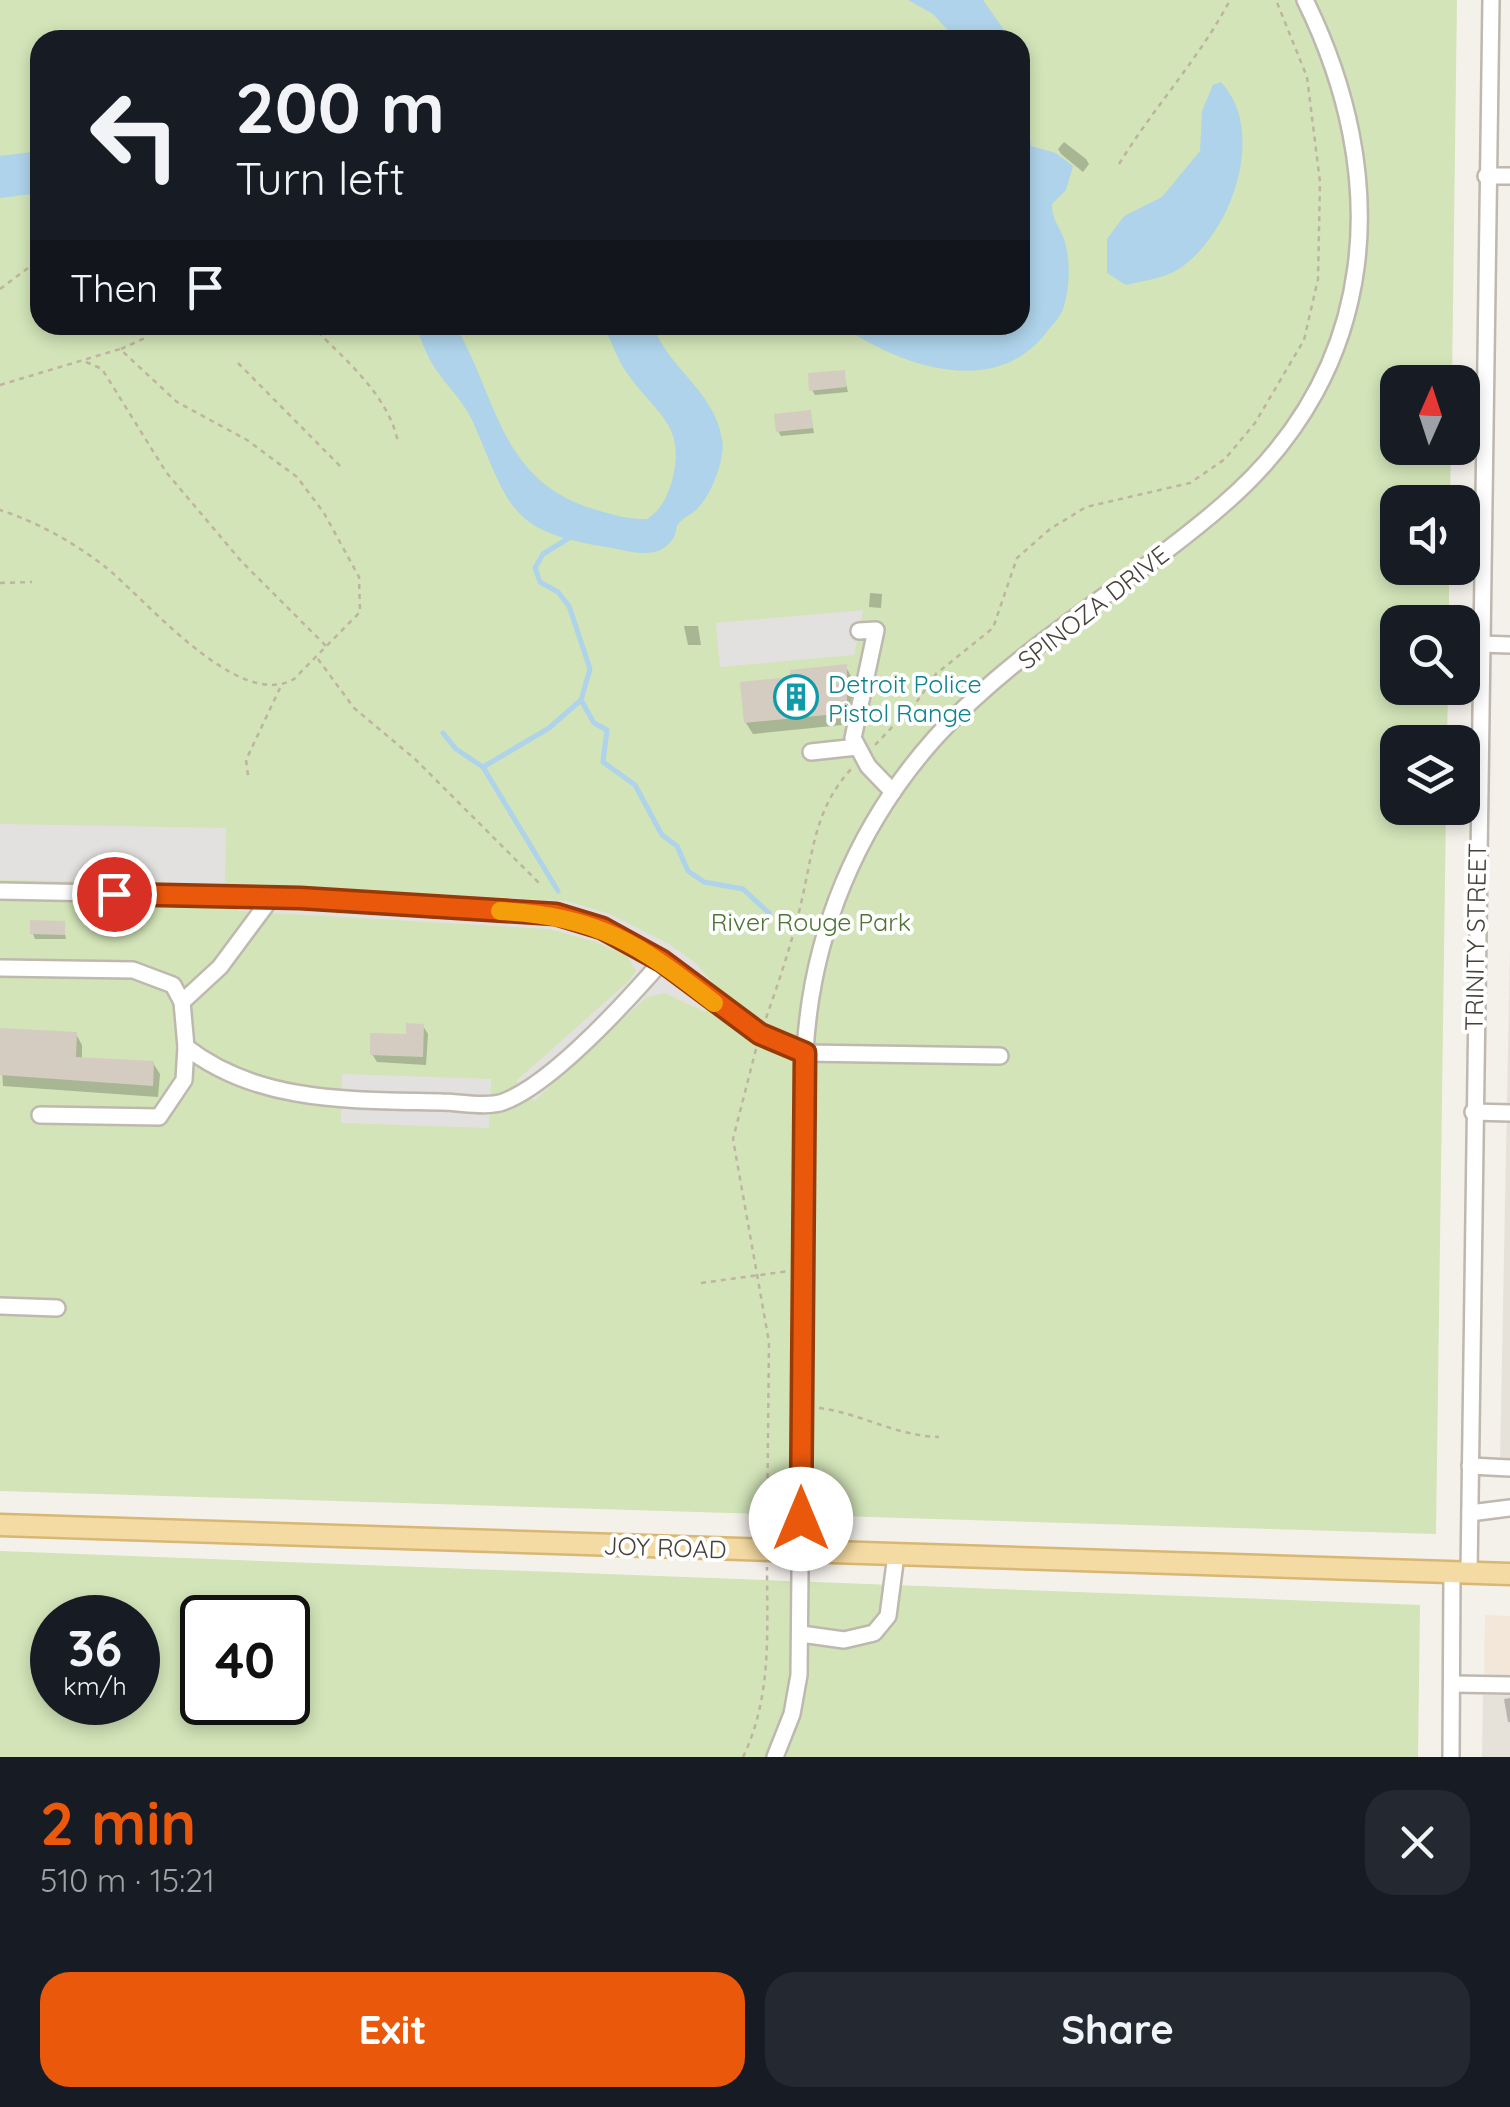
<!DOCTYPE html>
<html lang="en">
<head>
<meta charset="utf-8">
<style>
	body { margin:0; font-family:Quicksand,sans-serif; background:#242831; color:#f1f3f6; height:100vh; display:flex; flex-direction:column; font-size:38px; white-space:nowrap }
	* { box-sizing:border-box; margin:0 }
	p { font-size:32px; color:#9ea1a6 }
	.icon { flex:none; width:55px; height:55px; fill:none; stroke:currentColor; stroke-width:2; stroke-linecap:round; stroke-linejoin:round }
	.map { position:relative; height:1757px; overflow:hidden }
	.drawer { display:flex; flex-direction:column; background:#171b24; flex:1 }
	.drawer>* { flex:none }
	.guide { position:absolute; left:30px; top:30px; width:1000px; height:305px; border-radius:30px; box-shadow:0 5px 15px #0003; background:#171b24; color:#f1f3f6; overflow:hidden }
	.needle { width:65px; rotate:3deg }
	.controls { position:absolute; left:1380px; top:365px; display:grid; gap:20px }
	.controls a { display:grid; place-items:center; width:100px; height:100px; border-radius:20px; background:#171b24; box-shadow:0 5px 15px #0003; font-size:50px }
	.speed { position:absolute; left:30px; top:1595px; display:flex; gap:20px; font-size:50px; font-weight:700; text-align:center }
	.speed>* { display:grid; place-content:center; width:130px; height:130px; border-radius:50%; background:#171b24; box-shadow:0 5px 15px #0003; line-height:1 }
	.speed small { font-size:25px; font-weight:400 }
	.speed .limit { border:5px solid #111; border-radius:15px; background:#fff; color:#111 }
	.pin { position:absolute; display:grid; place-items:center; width:85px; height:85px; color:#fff; margin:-42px; border:5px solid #fff; border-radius:50%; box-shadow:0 2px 10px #0007 }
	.me { position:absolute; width:110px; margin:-55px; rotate:0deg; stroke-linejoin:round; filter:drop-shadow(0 0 8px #0008) }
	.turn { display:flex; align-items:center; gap:35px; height:210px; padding:0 40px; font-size:45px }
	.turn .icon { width:130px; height:130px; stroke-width:2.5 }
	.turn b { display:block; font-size:70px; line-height:85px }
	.then { display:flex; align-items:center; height:95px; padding:0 40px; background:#0003; gap:20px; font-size:38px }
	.round { display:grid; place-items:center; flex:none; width:105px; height:105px; border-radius:30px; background:#242831 }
	.summary { display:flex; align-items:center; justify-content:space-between; height:170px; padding:0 40px }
	h1 { font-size:60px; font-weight:700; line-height:75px; color:#ea580c }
	.action { display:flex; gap:20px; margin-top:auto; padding:20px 40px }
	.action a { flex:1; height:115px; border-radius:30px; background:#ea580c; color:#fff; font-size:40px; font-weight:700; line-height:115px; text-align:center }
	.action a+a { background:#242831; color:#f1f3f6 }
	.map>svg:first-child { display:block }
</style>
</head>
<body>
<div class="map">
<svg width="1510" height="1757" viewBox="0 0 1510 1757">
	<rect width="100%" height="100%" fill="#f4f1eb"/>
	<g fill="#e7e2d9">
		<polygon points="1510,947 1510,1460 1500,1460"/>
		<polygon points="1483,1695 1510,1695 1510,1757 1482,1757"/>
	</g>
	<polygon fill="#f3e7d9" points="1485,1615 1510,1616 1510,1680 1484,1680"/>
	<g fill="#d2e4b8" fill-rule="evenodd">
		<path d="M0,0H1457L1452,382H1398V448H1451L1450,502H1398V568H1449V622H1398V688H1448L1447,742H1398V808H1446L1436,1534L0,1491ZM40,40H1020V325H40Z"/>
		<path d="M0,1551L1420,1605L1418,1757H0ZM52,1618H138V1702H52ZM202,1618H288V1702H202Z"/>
	</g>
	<g fill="#e3e1df">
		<polygon points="863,610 854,655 720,667 716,623"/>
		<polygon points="0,824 226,828 225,884 0,880"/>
		<polygon points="242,884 567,901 610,914 669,944 696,963 720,991 705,1012 665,993 647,997 534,1101 516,1081 629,981 636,971 627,956 596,942 549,929 238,911"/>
		<polygon points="342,1074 491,1079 489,1128 341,1123"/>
	</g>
	<g fill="#aed3ea">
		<polygon points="908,0 983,0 1011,40 957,40 933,14"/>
		<path d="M1020,69L1031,146L1056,153L1073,166L1066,190L1052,204C1052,221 1059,224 1064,239C1071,260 1070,288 1063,309C1060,318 1051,326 1045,334C994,399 899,366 841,325H1020Z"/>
		<path d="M1221,82C1268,133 1231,234 1179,269C1165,278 1142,281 1126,285L1107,273V239L1124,216L1162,197L1200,151L1202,111L1213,85Z"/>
		<polygon points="40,151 40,193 0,198 0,156"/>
		<path d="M415,325H455C496,394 499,477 587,507C607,513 626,520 647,519C662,509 667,497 672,481C687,423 655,414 627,373C616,358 612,340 602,325H653C668,369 714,390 722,439C726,458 711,496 697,509C692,514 684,517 679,523C675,528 677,531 674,537C660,561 633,552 612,548C509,532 511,510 473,422C463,399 442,382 430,360C424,349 420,336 415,325Z"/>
	</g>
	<g fill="#0003">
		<polygon points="1064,142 1086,159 1089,164 1083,172 1061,154 1058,149"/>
		<polygon points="843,372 848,392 815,395 812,390"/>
		<polygon points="810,412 814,433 781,436 778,431"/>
		<polygon points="870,593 882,594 881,608 869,607"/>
		<polygon points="684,626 698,626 701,645 688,645"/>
		<polygon points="846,667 852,678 852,724 753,734 746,723 793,679"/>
		<polygon points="63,923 66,939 35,939 33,934"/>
		<polygon points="423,1026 428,1034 426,1065 377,1062 372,1054"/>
		<polygon points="0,1030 76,1034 82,1045 82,1059 153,1063 160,1074 158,1097 3,1086"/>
		<polygon points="1510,1698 1510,1722 1508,1722 1504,1699"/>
	</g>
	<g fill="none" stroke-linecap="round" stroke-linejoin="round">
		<g stroke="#aed3ea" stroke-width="5">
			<polyline points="569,538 543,554 535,568 540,582 558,592 569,606 590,669 581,700 594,723 607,730 603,762 635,785 662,835 677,846 688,871 704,882 743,889 769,913"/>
			<polyline points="443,733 456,749 483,767 558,891"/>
			<polyline points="483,767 549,728 581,700"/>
		</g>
	</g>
	<g fill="#d4ccc1">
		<polygon points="845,370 846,387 809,391 808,373"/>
		<polygon points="811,410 813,428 776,432 774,414"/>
		<polygon points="847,664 847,713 744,723 740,682 790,677 790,670"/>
		<polygon points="30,920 65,921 65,935 30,934"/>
		<polygon points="406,1023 424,1024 423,1057 370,1055 370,1033 406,1034"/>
		<polygon points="0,1028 77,1032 76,1057 154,1061 153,1086 0,1075"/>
	</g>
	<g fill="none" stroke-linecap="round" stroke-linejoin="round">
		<g stroke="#beb8ae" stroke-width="20">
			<g id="minor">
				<polyline points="1486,176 1510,176"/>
				<polyline points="859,631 876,630 853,738 868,766 893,792"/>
				<polyline points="1479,644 1510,645"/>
				<polyline points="811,752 857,747"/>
				<polyline points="0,891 300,897 556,914 603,927 662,961 760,1035 805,1053 1000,1056"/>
				<path d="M0,968L133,970L173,985L182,1002L186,1047C259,1104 354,1100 442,1102C459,1102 487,1108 503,1102C552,1084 627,1001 662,961"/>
				<polyline points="182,1002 220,967 272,897"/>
				<polyline points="1473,1112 1510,1113"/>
				<polyline points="40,1115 159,1117 184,1080 186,1047"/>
				<polyline points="0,1306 57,1308"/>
				<polyline points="1470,1466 1510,1468"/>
				<polyline points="1470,1513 1510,1508"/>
				<polyline points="1469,1573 1491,0"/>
				<polyline points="801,1634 844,1640 874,1633 888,1616 896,1555"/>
				<polyline points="1452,1684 1510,1685"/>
				<path d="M775,1757L792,1714L799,1675L805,1053C811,935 857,825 936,737C1019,646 1132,584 1224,504C1381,368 1392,177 1305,0"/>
				<polyline points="1451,1757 1452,1573"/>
			</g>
		</g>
		<g stroke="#d8b774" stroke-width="25">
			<polyline id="major" points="0,1525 1510,1574"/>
		</g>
		<g stroke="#bfb3a1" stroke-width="2.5" stroke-dasharray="5 5" stroke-linecap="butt">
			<path d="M1119,164C1154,107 1199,59 1230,0"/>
			<polyline points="0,289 40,259"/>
			<path d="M311,325C344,359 388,394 398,442"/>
			<polyline points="121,349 145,338"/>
			<polyline points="86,362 102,369 166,472 241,561 327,647"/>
			<polyline points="238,363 342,468"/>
			<path d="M0,385L120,349L177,402L247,440L297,477L324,513L359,577L360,612L294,679C238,712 144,597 103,565C71,541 37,522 0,510"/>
			<polyline points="0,583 32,582"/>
			<polyline points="318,659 354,708 415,759 541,885"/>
			<polyline points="875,745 918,700 936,674 993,628 1017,558 1050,529 1086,507 1190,483 1225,459 1255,423 1304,340 1318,279 1320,182 1307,77 1276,0"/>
			<polyline points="248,775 246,760 280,688"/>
			<path d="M766,1018C781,976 795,933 804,890C814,842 818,805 852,768"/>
			<polyline points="756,1049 733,1139 769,1342 767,1529"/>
			<polyline points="701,1283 789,1271"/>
			<path d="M819,1408C860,1413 896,1436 939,1437"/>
			<path d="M743,1757C772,1697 767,1633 767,1567"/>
		</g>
		<use href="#minor" stroke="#fff" stroke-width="15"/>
		<use href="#major" stroke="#f4daa3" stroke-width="20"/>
	</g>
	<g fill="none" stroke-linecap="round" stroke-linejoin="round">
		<g stroke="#983908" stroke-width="25">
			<polyline id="route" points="114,894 300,898 556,914 602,928 662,961 760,1034 805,1053 801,1519"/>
		</g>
		<use href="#route" stroke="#ea580c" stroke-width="18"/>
		<path stroke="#f59e0b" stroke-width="18" d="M500,911C600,917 637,943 714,1003"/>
	</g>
	<defs>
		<g id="building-ring" transform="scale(2.25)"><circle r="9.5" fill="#fff" stroke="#0f9aa8" stroke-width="1.5"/><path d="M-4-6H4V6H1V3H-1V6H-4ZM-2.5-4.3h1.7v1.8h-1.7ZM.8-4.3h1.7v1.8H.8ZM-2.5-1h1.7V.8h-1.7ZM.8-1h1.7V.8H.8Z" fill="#0f9aa8"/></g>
	</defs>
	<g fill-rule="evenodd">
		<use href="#building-ring" x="796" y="697"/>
	</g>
	<g text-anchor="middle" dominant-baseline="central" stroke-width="8" stroke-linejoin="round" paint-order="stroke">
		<g font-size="25" fill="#474139" stroke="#fff">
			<text transform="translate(1093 607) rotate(-38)">SPINOZA DRIVE</text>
			<text transform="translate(1475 937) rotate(-89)">TRINITY STREET</text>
			<text transform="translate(665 1547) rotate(2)">JOY ROAD</text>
		</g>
		<g font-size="25" fill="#0d838f" stroke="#fff" text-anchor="start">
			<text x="828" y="683">Detroit Police<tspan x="828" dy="29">Pistol Range</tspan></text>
		</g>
		<g font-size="25" fill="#4d7432" stroke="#fff">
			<text x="811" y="921">River Rouge Park</text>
		</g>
	</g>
</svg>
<div class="controls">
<a><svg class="needle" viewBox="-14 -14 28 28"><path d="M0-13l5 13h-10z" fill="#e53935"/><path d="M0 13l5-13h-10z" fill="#9ea1a6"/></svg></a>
<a><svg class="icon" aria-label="sound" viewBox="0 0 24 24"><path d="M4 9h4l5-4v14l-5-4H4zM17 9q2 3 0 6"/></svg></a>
<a><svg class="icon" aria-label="search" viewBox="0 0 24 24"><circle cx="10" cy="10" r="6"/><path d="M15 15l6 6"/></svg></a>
<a><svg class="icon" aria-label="layers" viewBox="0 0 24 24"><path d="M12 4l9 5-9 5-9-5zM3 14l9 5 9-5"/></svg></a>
</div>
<div class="speed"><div>36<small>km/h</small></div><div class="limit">40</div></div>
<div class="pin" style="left:114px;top:894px;background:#d93025"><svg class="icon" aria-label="arrive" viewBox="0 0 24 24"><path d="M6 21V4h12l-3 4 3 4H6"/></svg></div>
<svg class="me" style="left:801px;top:1519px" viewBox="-20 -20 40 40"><circle r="19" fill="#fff"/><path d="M0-13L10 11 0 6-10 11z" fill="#ea580c"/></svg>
<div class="guide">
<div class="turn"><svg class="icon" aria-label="left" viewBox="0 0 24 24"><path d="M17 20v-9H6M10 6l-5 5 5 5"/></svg><div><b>200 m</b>Turn left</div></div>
<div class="then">Then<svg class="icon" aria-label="arrive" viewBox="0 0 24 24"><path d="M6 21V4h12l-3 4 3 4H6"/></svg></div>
</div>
</div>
<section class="drawer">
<div class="summary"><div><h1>2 min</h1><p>510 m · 15:21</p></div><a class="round"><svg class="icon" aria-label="close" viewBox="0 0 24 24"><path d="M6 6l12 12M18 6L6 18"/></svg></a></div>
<div class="action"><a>Exit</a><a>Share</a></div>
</section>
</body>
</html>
